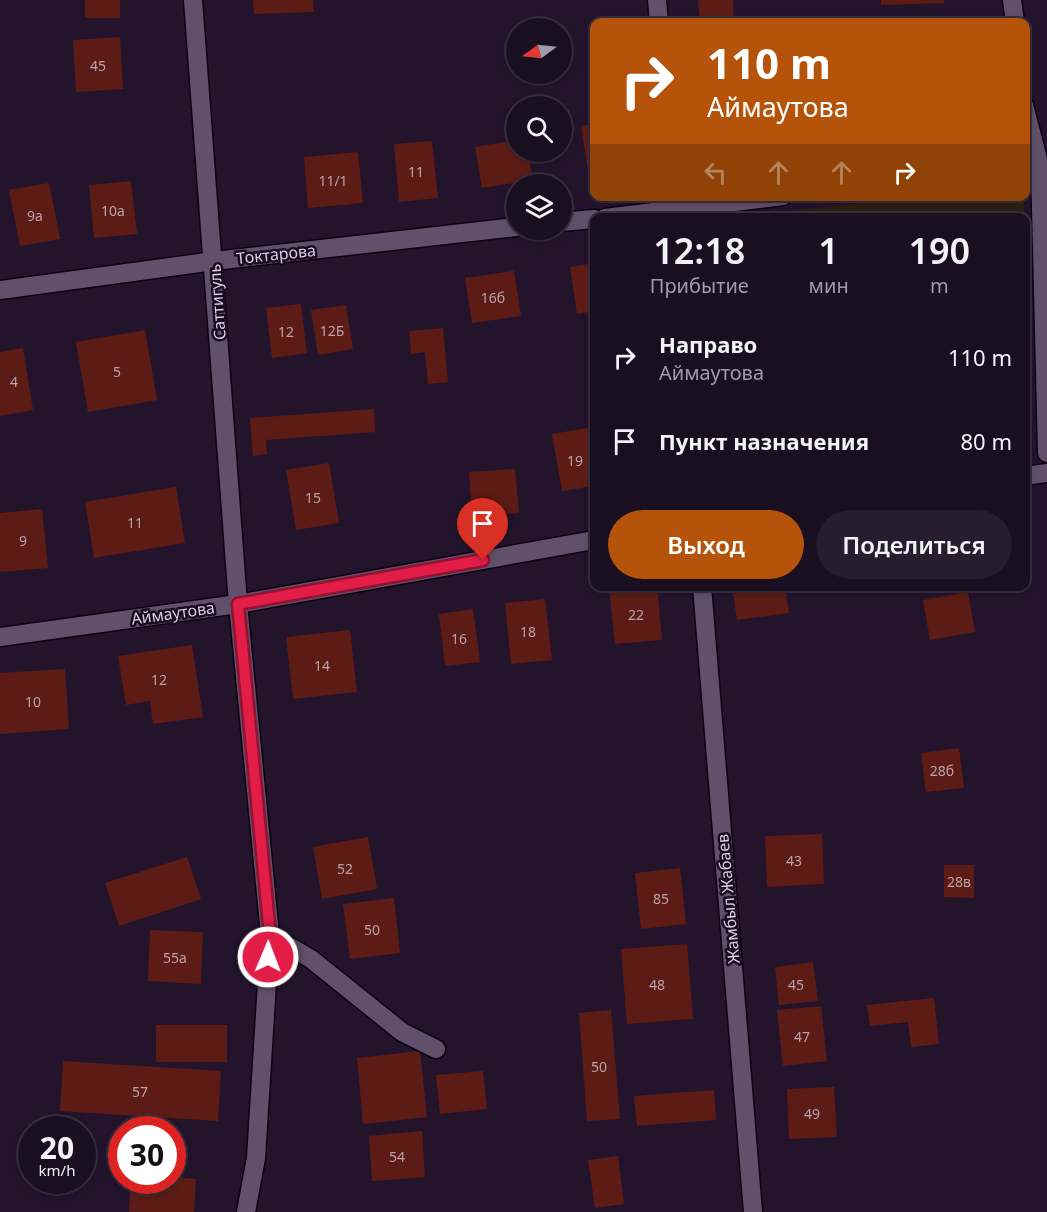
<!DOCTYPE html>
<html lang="ru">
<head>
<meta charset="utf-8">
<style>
	body { margin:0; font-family:"Noto Sans",sans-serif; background:#271d2e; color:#f1f3f6; height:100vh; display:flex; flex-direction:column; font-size:22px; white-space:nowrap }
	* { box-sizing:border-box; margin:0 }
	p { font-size:20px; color:#9f9ca5 }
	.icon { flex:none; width:33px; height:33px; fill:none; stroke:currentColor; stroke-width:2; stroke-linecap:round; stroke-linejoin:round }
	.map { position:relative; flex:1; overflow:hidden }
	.drawer { position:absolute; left:590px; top:213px; width:440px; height:378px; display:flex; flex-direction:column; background:#1a0f21; border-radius:12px; box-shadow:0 3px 9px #0003,0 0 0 2px #382f3f }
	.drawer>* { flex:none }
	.guide { position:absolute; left:590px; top:18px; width:440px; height:183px; border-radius:12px; box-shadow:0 3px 9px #0003,0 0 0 2px #382f3f; background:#b45309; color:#fff; overflow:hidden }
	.needle { width:39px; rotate:255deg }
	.fabs { position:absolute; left:506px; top:18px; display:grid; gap:12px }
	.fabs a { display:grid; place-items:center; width:66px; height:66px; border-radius:50%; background:#1a0f21; box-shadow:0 3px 9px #0003,0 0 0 2px #382f3f; font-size:30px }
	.speed { position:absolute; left:18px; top:1116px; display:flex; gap:12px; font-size:30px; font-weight:700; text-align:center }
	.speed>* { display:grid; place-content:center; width:78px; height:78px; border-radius:50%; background:#1a0f21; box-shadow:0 3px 9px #0003,0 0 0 2px #382f3f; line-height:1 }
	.speed small { font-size:15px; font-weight:400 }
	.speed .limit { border:9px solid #d22; background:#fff; color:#111 }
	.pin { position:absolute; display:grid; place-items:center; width:51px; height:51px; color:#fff; margin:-62px -26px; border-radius:50% 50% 50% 0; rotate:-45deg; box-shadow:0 0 6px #0007 }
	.pin .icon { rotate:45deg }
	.me { position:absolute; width:66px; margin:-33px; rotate:1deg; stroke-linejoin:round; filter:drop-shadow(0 0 4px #0008) }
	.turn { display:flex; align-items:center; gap:21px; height:126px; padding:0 18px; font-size:27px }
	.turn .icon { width:78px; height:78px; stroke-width:2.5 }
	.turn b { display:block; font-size:42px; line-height:51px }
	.lanes { display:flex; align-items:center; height:57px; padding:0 18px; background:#0003; justify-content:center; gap:30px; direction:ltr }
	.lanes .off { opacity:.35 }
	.eta { display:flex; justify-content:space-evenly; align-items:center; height:102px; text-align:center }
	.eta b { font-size:36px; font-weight:600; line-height:42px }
	.action { display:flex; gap:12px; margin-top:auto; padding:12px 18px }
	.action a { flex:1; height:69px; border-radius:36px; background:#b45309; color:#fff; font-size:24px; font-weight:600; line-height:69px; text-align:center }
	.action a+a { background:#271d2e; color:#f1f3f6 }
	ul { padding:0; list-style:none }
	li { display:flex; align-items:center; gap:18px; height:84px; padding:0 18px }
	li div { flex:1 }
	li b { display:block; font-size:22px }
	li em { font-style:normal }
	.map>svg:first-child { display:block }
</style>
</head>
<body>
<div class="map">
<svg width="1047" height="1212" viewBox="0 0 1047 1212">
	<rect width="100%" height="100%" fill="#23142c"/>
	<polygon fill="#2b2012" points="917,197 1024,197 1028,440 1025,441 1024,218 788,217 788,211"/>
	<g fill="#5c1c15">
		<rect x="85" y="0" width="35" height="18"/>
		<polygon points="253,0 313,0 314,12 254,14"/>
		<polygon points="698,0 733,0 734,22 700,22"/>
		<polygon points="881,0 944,0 944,3 881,5"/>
		<polygon points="120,37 123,89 76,92 73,40"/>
		<polygon points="594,124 594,178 589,178 581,126"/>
		<polygon points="516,140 516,152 528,152 533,180 482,188 475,147"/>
		<polygon points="432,141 438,198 399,202 394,144"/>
		<polygon points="358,152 363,203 308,208 304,157"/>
		<polygon points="131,181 137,234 94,238 89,185"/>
		<polygon points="49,183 60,239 20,246 9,190"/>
		<polygon points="594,263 594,311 577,314 570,267"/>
		<polygon points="514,271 521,316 472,323 465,278"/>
		<polygon points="301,304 307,353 272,358 266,308"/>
		<polygon points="346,305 353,349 318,355 311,310"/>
		<polygon points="443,328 448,382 428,384 425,352 411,354 409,331"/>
		<polygon points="145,330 157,400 88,412 76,342"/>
		<polygon points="23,348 33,410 0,416 0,352"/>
		<polygon points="374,409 375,432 266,440 267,454 253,456 250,418"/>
		<polygon points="594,427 594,486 562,491 552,434"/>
		<polygon points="329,463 339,523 296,530 286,470"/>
		<polygon points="515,469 519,513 472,516 469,472"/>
		<polygon points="176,487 185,543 94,558 85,502"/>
		<polygon points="42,509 48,568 0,572 0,513"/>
		<polygon points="625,586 657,586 662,640 615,644 609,588"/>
		<polygon points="732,586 785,586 789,613 737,620"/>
		<polygon points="968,592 975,632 930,640 923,600"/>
		<polygon points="545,599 552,660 511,664 505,603"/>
		<polygon points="473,609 480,662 445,666 439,614"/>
		<polygon points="350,630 357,692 293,699 286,637"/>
		<polygon points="192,645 203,717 153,724 150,701 126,705 118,656"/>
		<polygon points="65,669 69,729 0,734 0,673"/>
		<polygon points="959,748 964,788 926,792 921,753"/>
		<polygon points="822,834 824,884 767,887 765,836"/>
		<polygon points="368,837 377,889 322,899 313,847"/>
		<polygon points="187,857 201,899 119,926 105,883"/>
		<polygon points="944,865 974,865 974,898 944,897"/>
		<polygon points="680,868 686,924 641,929 635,873"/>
		<polygon points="394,898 400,953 350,959 343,904"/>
		<polygon points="150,930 203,932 201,984 148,981"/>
		<polygon points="687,944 693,1019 627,1024 621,949"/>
		<polygon points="813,962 818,1001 779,1005 775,967"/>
		<polygon points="934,998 939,1044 911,1047 908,1022 870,1026 867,1005"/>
		<polygon points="821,1006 827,1061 783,1066 777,1010"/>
		<polygon points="611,1010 620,1119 587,1121 579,1013"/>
		<rect x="156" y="1025" width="71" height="37"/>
		<polygon points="420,1051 427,1117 363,1124 357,1058"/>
		<polygon points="63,1061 221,1071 218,1121 60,1111"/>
		<polygon points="483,1071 487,1109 440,1114 436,1075"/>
		<polygon points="834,1087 837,1137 789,1139 787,1089"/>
		<polygon points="714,1090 716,1120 637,1126 634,1096"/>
		<polygon points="422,1131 425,1177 372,1181 369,1136"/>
		<polygon points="618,1156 624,1204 595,1208 588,1160"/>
		<polygon points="172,1177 196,1179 194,1212 129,1212 131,1180 172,1180"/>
	</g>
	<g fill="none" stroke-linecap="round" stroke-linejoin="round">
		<g stroke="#0c0213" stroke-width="21">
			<g id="street">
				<polyline points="193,0 238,604 270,935 256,1158 246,1212"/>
				<polyline points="657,0 659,22"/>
				<polyline points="1012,0 1015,22"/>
				<polyline points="1024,105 1040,167 1047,453"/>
				<polyline points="605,218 783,196"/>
				<polyline points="561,222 594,219"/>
				<polyline points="0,290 214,261 516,227"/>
				<polyline points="1024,476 1047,473"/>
				<polyline points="702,586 753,1212"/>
				<polyline points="0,637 238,604 594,540"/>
				<polyline points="270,935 311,959 402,1032 436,1049"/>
			</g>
		</g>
		<use href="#street" stroke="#61506b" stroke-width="18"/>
	</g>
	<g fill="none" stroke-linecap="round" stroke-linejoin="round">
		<g stroke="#92132f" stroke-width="15">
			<polyline id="route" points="268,957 270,935 238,604 483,560"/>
		</g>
		<use href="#route" stroke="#e11d48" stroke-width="10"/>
	</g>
	<g text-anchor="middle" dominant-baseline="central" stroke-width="5" stroke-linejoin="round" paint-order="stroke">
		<g font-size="14" fill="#baa2ac">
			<text x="98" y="65">45</text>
			<text x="416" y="171">11</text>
			<text x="333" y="180">11/1</text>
			<text x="113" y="210">10а</text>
			<text x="35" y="215">9а</text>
			<text x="493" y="297">16б</text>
			<text x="332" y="330">12Б</text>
			<text x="286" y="331">12</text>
			<text x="117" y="371">5</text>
			<text x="14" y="381">4</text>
			<text x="575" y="460">19</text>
			<text x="313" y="497">15</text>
			<text x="135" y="522">11</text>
			<text x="23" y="540">9</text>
			<text x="636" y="614">22</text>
			<text x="528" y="631">18</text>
			<text x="459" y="638">16</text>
			<text x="322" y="665">14</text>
			<text x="159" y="679">12</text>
			<text x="33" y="701">10</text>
			<text x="942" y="770">28б</text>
			<text x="794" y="860">43</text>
			<text x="345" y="868">52</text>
			<text x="959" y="881">28в</text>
			<text x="661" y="898">85</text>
			<text x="372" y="929">50</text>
			<text x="175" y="957">55а</text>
			<text x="657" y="984">48</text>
			<text x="796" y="984">45</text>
			<text x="802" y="1036">47</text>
			<text x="599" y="1066">50</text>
			<text x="140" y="1091">57</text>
			<text x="812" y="1113">49</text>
			<text x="397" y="1156">54</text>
		</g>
		<g font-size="16" fill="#d9cfdf" stroke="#1a0b22">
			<text transform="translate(276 254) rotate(-6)">Токтарова</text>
			<text transform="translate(217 302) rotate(-94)">Саттигуль</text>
			<text transform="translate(173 613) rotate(-8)">Аймаутова</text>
			<text transform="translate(728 899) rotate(-95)">Жамбыл Жабаев</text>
		</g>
	</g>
</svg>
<div class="fabs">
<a><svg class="needle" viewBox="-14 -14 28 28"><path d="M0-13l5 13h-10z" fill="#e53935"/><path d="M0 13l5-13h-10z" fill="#9f9ca5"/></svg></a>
<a><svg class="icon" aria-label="search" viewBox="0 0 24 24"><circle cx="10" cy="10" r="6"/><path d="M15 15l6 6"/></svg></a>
<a><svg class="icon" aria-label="layers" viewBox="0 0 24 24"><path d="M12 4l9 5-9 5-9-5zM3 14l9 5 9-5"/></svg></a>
</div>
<div class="speed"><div>20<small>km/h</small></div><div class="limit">30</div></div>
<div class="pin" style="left:483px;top:560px;background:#d93025"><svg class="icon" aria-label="arrive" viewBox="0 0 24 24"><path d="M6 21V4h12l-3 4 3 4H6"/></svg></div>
<svg class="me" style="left:268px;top:957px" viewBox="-20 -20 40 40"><circle r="17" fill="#e11d48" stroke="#fff" stroke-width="3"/><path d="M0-11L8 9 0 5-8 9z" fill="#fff"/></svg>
<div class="guide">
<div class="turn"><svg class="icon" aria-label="right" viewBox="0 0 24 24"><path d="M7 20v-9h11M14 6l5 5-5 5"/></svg><div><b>110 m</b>Аймаутова</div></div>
<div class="lanes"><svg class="icon off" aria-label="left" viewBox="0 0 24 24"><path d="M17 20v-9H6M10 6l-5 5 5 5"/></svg><svg class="icon off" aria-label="ahead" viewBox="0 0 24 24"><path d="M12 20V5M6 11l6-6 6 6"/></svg><svg class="icon off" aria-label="ahead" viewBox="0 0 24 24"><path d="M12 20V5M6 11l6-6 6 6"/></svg><svg class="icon" aria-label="right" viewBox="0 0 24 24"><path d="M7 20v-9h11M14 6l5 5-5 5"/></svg></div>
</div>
<section class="drawer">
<div class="eta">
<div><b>12:18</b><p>Прибытие</p></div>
<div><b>1</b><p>мин</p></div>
<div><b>190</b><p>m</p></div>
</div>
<ul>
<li><svg class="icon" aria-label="right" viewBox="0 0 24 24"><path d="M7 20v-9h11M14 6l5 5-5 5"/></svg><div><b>Направо</b><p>Аймаутова</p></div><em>110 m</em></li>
<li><svg class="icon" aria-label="arrive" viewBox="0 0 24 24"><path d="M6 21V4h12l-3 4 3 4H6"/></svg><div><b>Пункт назначения</b></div><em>80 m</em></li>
</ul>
<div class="action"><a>Выход</a><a>Поделиться</a></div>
</section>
</div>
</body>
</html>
